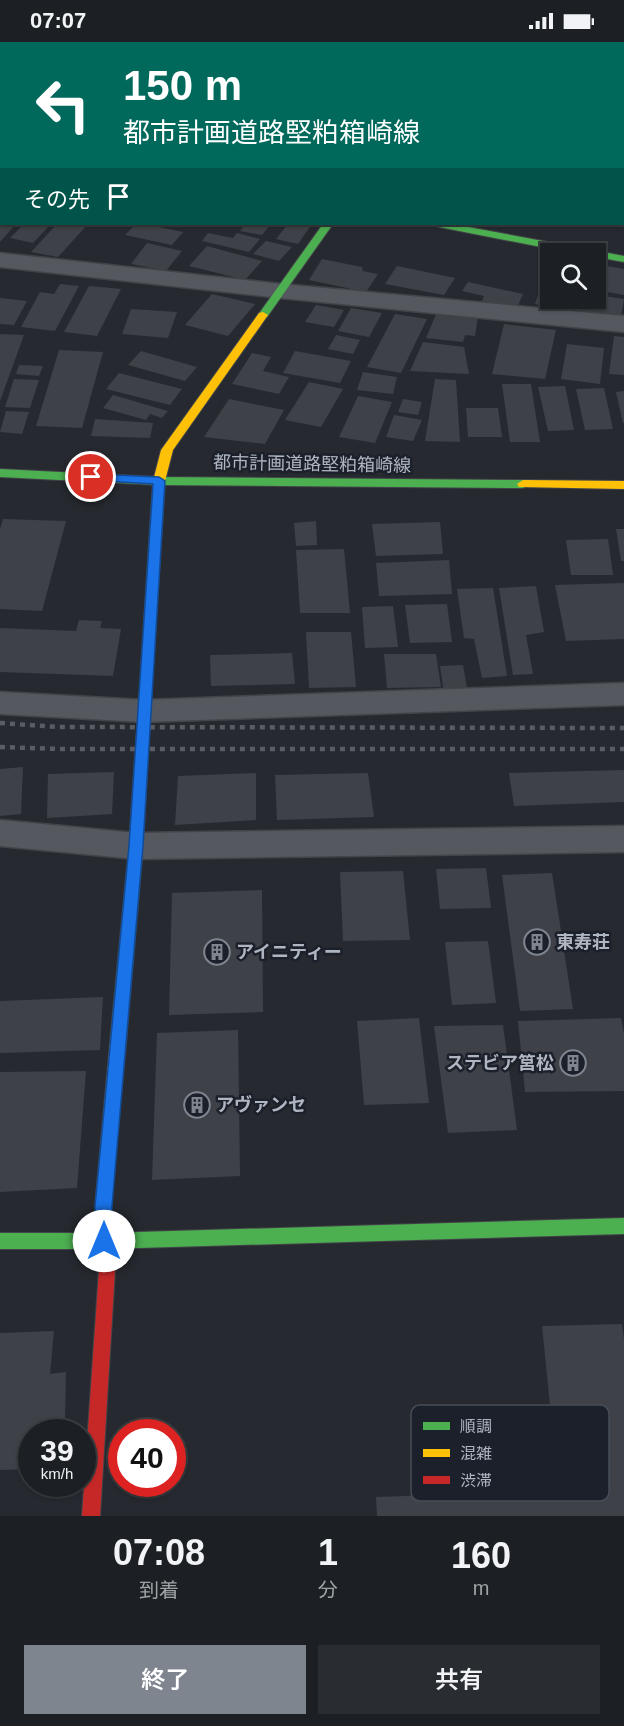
<!DOCTYPE html>
<html lang="ja">
<head>
<meta charset="utf-8">
<style>
	body { margin:0; font-family:Arial,"Noto Sans JP",sans-serif; background:#292d31; color:#f1f3f6; height:100vh; display:flex; flex-direction:column; font-size:22px; white-space:nowrap }
	* { box-sizing:border-box; margin:0 }
	p { font-size:20px; color:#a0a3a6 }
	.icon { flex:none; width:33px; height:33px; fill:none; stroke:currentColor; stroke-width:2; stroke-linecap:round; stroke-linejoin:round }
	.map { position:relative; height:1474px; overflow:hidden }
	.sheet { display:flex; flex-direction:column; background:#1c2024; flex:1 }
	.sheet>* { flex:none }
	.top-card { position:absolute; left:0px; top:0px; width:624px; height:183px; box-shadow:0 2px 4px #0004,0 0 0 2px #3a3e41; background:#00695c; color:#fff; overflow:hidden }
	.tools { position:absolute; left:540px; top:201px; display:grid; gap:12px }
	.tools a { display:grid; place-items:center; width:66px; height:66px; border-radius:0px; background:#1c2024; box-shadow:0 2px 4px #0004,0 0 0 2px #3a3e41; font-size:30px }
	.speed { position:absolute; left:18px; top:1377px; display:flex; gap:12px; font-size:30px; font-weight:700; text-align:center }
	.speed>* { display:grid; place-content:center; width:78px; height:78px; border-radius:50%; background:#1c2024; box-shadow:0 2px 4px #0004,0 0 0 2px #3a3e41; line-height:1 }
	.speed small { font-size:15px; font-weight:400 }
	.speed .limit { border:9px solid #d22; background:#fff; color:#111 }
	.pin { position:absolute; display:grid; place-items:center; width:51px; height:51px; color:#fff; margin:-26px; border:3px solid #fff; border-radius:50%; box-shadow:0 2px 6px #0007 }
	.me { position:absolute; width:66px; margin:-33px; rotate:0deg; stroke-linejoin:round; filter:drop-shadow(0 0 4px #0008) }
	.turn { display:flex; align-items:center; gap:21px; height:126px; padding:0 24px; font-size:27px }
	.turn .icon { width:78px; height:78px; stroke-width:2.5 }
	.turn b { display:block; font-size:42px; line-height:51px }
	.then { display:flex; align-items:center; height:57px; padding:0 24px; background:#0003; gap:12px; font-size:22px }
	.eta { display:flex; justify-content:space-evenly; align-items:center; height:102px; text-align:center }
	.eta b { font-size:36px; font-weight:600; line-height:42px }
	.button { display:flex; gap:12px; margin-top:auto; padding:12px 24px }
	.button a { flex:1; height:69px; border-radius:0px; background:#7f858f; color:#fff; font-size:24px; font-weight:600; line-height:69px; text-align:center }
	.button a+a { background:#292d31; color:#f1f3f6 }
	.status { display:flex; justify-content:space-between; align-items:center; height:42px; padding:0 30px; background:#1c2024; direction:ltr }
	.status svg { height:16px; fill:currentColor }
	.map>svg:first-child { display:block }
</style>
</head>
<body>
<div class="status"><b>07:07</b><svg viewBox="0 0 49 12"><path d="M0 12V9h3v3zM5 12V6h3v6zM10 12V3h3v9zM15 12V0h3v12zM26 1h20v11H26zM47 4h2v5h-2z"/></svg></div>
<div class="map">
<svg width="624" height="1474" viewBox="0 0 624 1474">
	<rect width="100%" height="100%" fill="#262a30"/>
	<g fill="#3e4147">
		<polygon points="0,182 15,183 0,200"/>
		<polygon points="24,182 51,182 33,201 10,196"/>
		<polygon points="57,182 88,182 58,215 31,210"/>
		<polygon points="136,182 145,182 183,190 172,203 125,193"/>
		<polygon points="245,182 271,182 262,193 240,189"/>
		<polygon points="288,182 312,182 298,202 276,197"/>
		<polygon points="208,191 233,196 237,191 260,197 249,210 202,199"/>
		<polygon points="266,199 292,205 279,219 253,212"/>
		<polygon points="147,201 182,209 166,229 131,222"/>
		<polygon points="207,204 262,219 245,238 189,224"/>
		<polygon points="322,217 362,225 363,229 378,232 366,250 309,238"/>
		<polygon points="596,222 624,227 624,253 596,248"/>
		<polygon points="397,224 455,236 444,253 385,242"/>
		<polygon points="468,240 523,252 517,266 482,259 484,254 462,249"/>
		<polygon points="60,242 79,244 55,289 21,285 40,250 54,252"/>
		<polygon points="89,244 121,247 97,294 64,290"/>
		<polygon points="541,244 550,246 550,256 596,256 596,253 624,257 621,275 535,262"/>
		<polygon points="212,252 255,262 228,294 185,283"/>
		<polygon points="0,256 27,259 14,283 0,282"/>
		<polygon points="316,263 344,268 334,285 305,280"/>
		<polygon points="351,266 382,271 369,295 338,289"/>
		<polygon points="131,267 177,270 168,296 122,292"/>
		<polygon points="437,270 478,274 475,294 465,293 463,300 426,296"/>
		<polygon points="395,272 427,277 401,331 367,325"/>
		<polygon points="504,282 556,288 545,337 492,332"/>
		<polygon points="0,292 24,293 0,359"/>
		<polygon points="336,293 360,298 353,312 328,307"/>
		<polygon points="614,294 624,295 624,333 609,332"/>
		<polygon points="423,300 464,305 469,332 410,329"/>
		<polygon points="567,302 604,306 600,342 561,337"/>
		<polygon points="59,308 103,310 82,386 36,384"/>
		<polygon points="141,309 197,325 185,339 128,323"/>
		<polygon points="295,309 351,319 340,341 283,331"/>
		<polygon points="252,311 271,315 263,329 289,335 279,352 232,342"/>
		<polygon points="19,323 43,324 39,334 16,332"/>
		<polygon points="363,330 397,335 393,352 357,348"/>
		<polygon points="119,331 182,347 170,363 106,347"/>
		<polygon points="14,337 39,338 30,366 5,365"/>
		<polygon points="435,337 456,338 460,400 425,399"/>
		<polygon points="309,340 343,347 321,385 285,378"/>
		<polygon points="502,342 531,342 540,400 510,400"/>
		<polygon points="565,344 574,388 548,389 538,345"/>
		<polygon points="604,346 613,387 585,388 576,347"/>
		<polygon points="624,349 624,381 623,381 616,350"/>
		<polygon points="113,353 168,369 162,376 150,372 146,378 103,366"/>
		<polygon points="358,354 392,360 375,401 339,395"/>
		<polygon points="229,357 284,368 265,402 204,395"/>
		<polygon points="403,357 422,360 418,373 398,370"/>
		<polygon points="466,366 498,366 502,395 468,395"/>
		<polygon points="6,369 29,370 22,392 0,390"/>
		<polygon points="394,373 422,378 413,399 386,395"/>
		<polygon points="95,377 153,381 150,396 91,394"/>
		<polygon points="3,477 66,479 42,569 0,567 0,487"/>
		<polygon points="316,479 317,503 296,504 294,481"/>
		<polygon points="440,480 443,512 376,514 372,482"/>
		<polygon points="616,487 624,487 624,519 621,519"/>
		<polygon points="608,497 613,533 571,533 566,498"/>
		<polygon points="344,507 350,571 300,571 296,508"/>
		<polygon points="449,518 452,552 379,554 376,521"/>
		<polygon points="624,541 624,597 566,599 555,543"/>
		<polygon points="536,544 544,590 526,593 533,632 513,633 499,546"/>
		<polygon points="493,546 507,634 482,636 474,597 464,596 457,547"/>
		<polygon points="447,562 452,600 410,601 405,563"/>
		<polygon points="393,564 398,605 365,606 362,565"/>
		<polygon points="79,578 102,579 100,586 121,587 113,634 0,630 0,586 76,589"/>
		<polygon points="306,590 351,590 356,645 309,646"/>
		<polygon points="292,611 295,642 211,644 210,613"/>
		<polygon points="384,612 436,612 441,645 387,646"/>
		<polygon points="463,623 468,651 444,651 440,624"/>
		<polygon points="23,725 21,772 0,774 0,727"/>
		<polygon points="624,728 624,760 514,764 509,731"/>
		<polygon points="114,730 112,772 47,776 48,732"/>
		<polygon points="256,731 256,778 175,783 178,734"/>
		<polygon points="368,731 374,775 277,778 275,733"/>
		<polygon points="486,826 491,866 440,867 436,827"/>
		<polygon points="403,829 410,898 343,899 340,830"/>
		<polygon points="552,831 573,967 520,969 502,833"/>
		<polygon points="262,848 263,970 169,973 172,851"/>
		<polygon points="488,899 496,961 452,963 445,900"/>
		<polygon points="103,955 100,1008 0,1011 0,959"/>
		<polygon points="419,976 429,1061 364,1063 357,979"/>
		<polygon points="621,976 624,992 624,1049 525,1050 518,979"/>
		<polygon points="503,983 517,1088 448,1091 434,984"/>
		<polygon points="238,988 240,1134 152,1138 157,991"/>
		<polygon points="86,1029 77,1146 0,1150 0,1030"/>
		<polygon points="622,1282 624,1297 624,1474 377,1474 376,1455 495,1451 552,1383 542,1284"/>
		<polygon points="54,1289 50,1332 66,1330 65,1378 40,1379 39,1390 32,1390 32,1427 0,1428 0,1291"/>
	</g>
	<g fill="none" stroke-linecap="round" stroke-linejoin="round">
		<g stroke="#424449" stroke-width="2">
			<rect id="lane" x="622" y="56" width="2" height="8"/>
		</g>
		<g stroke="#424449" stroke-width="3">
			<g id="street">
				<polygon points="0,211 281,242 624,274 624,290 281,256 0,225"/>
				<polygon points="624,641 624,663 144,680 0,672 0,650 144,658"/>
				<polygon points="0,778 136,791 624,784 624,810 136,817 0,804"/>
			</g>
		</g>
		<g stroke="#424449" stroke-width="2">
			<g id="fast">
				<polygon points="0,94 2,95 2,101 0,100"/>
				<polygon points="323,182 333,182 267,275 259,275 258,273"/>
				<polygon points="434,182 452,182 624,214 624,220 596,215 596,212 577,212 439,185"/>
				<polygon points="0,427 159,435 523,438 529,442 523,446 159,443 0,435"/>
				<polygon points="146,637 152,642 143,804 126,1001 123,1006 118,1007 113,1006 110,1001 129,804 140,642"/>
				<polygon points="624,1176 624,1192 104,1207 0,1207 0,1191 104,1191"/>
			</g>
		</g>
		<g stroke="#424449" stroke-width="2">
			<g id="slow">
				<polygon points="263,270 268,273 173,408 165,439 152,642 151,645 141,645 140,642 153,439 161,408 259,271"/>
				<polygon points="523,438 624,439 624,447 519,445 517,442"/>
				<polygon points="118,995 123,996 126,1001 111,1164 112,1183 110,1188 104,1191 98,1188 95,1164 110,1001 113,996"/>
			</g>
		</g>
		<g stroke="#424449" stroke-width="2">
			<polygon id="jam" points="104,1175 110,1178 112,1183 115,1228 100,1474 82,1474 99,1228 96,1183 98,1178"/>
		</g>
		<use href="#lane" fill="#55585f" fill-rule="evenodd"/>
		<use href="#street" fill="#55585f" fill-rule="evenodd"/>
		<use href="#fast" fill="#4caf50" fill-rule="evenodd"/>
		<use href="#slow" fill="#ffc107" fill-rule="evenodd"/>
		<use href="#jam" fill="#c62828" fill-rule="evenodd"/>
		<g stroke="#595c62" stroke-width="4.5" stroke-dasharray="5 5" stroke-linecap="butt">
			<polyline points="0,681 58,685 624,686"/>
			<polyline points="0,705 61,707 624,707"/>
		</g>
	</g>
	<polygon fill="#1a73e8" stroke="#114b97" stroke-width="1.5" points="91,432 159,435 165,439 143,804 112,1164 112,1199 110,1204 104,1207 98,1204 95,1199 95,1164 129,804 153,442 87,438 87,433"/>
	<defs>
		<g id="building-ring" transform="scale(1.35)"><circle r="9.5" fill="#1b202a" stroke="#7f858f" stroke-width="1.5"/><path d="M-4-6H4V6H1V3H-1V6H-4ZM-2.5-4.3h1.7v1.8h-1.7ZM.8-4.3h1.7v1.8H.8ZM-2.5-1h1.7V.8h-1.7ZM.8-1h1.7V.8H.8Z" fill="#7f858f"/></g>
	</defs>
	<g fill-rule="evenodd">
		<use href="#building-ring" x="537" y="900"/>
		<use href="#building-ring" x="217" y="910"/>
		<use href="#building-ring" x="573" y="1021"/>
		<use href="#building-ring" x="197" y="1063"/>
	</g>
	<g text-anchor="middle" dominant-baseline="central" stroke-width="5" stroke-linejoin="round" paint-order="stroke">
		<g font-size="18" fill="#afb6c2" stroke="#1b202a">
			<text transform="translate(312 422) rotate(1)">都市計画道路堅粕箱崎線</text>
		</g>
		<g font-size="18" font-weight="bold" fill="#afb6c2" stroke="#1b202a" text-anchor="start">
			<text x="556" y="900">東寿荘</text>
			<text x="236" y="910">アイニティー</text>
			<text x="554" y="1021" text-anchor="end">ステビア筥松</text>
			<text x="216" y="1063">アヴァンセ</text>
		</g>
	</g>
	<rect x="411" y="1363" width="198" height="96" rx="9" fill="#1b202a" stroke="#474d58" stroke-width="1.5"/>
	<rect x="423" y="1380" width="27" height="8" fill="#4caf50"/>
	<rect x="423" y="1407" width="27" height="8" fill="#ffc107"/>
	<rect x="423" y="1434" width="27" height="8" fill="#c62828"/>
	<g font-size="16" fill="#afb6c2">
		<text x="460" y="1390">順調</text>
		<text x="460" y="1417">混雑</text>
		<text x="460" y="1444">渋滞</text>
	</g>
</svg>
<div class="tools">
<a><svg class="icon" aria-label="search" viewBox="0 0 24 24"><circle cx="10" cy="10" r="6"/><path d="M15 15l6 6"/></svg></a>
</div>
<div class="speed"><div>39<small>km/h</small></div><div class="limit">40</div></div>
<div class="pin" style="left:91px;top:435px;background:#d93025"><svg class="icon" aria-label="arrive" viewBox="0 0 24 24"><path d="M6 21V4h12l-3 4 3 4H6"/></svg></div>
<svg class="me" style="left:104px;top:1199px" viewBox="-20 -20 40 40"><circle r="19" fill="#fff"/><path d="M0-13L10 11 0 6-10 11z" fill="#1a73e8"/></svg>
<div class="top-card">
<div class="turn"><svg class="icon" aria-label="left" viewBox="0 0 24 24"><path d="M17 20v-9H6M10 6l-5 5 5 5"/></svg><div><b>150 m</b>都市計画道路堅粕箱崎線</div></div>
<div class="then">その先<svg class="icon" aria-label="arrive" viewBox="0 0 24 24"><path d="M6 21V4h12l-3 4 3 4H6"/></svg></div>
</div>
</div>
<section class="sheet">
<div class="eta">
<div><b>07:08</b><p>到着</p></div>
<div><b>1</b><p>分</p></div>
<div><b>160</b><p>m</p></div>
</div>
<div class="button"><a>終了</a><a>共有</a></div>
</section>
</body>
</html>
